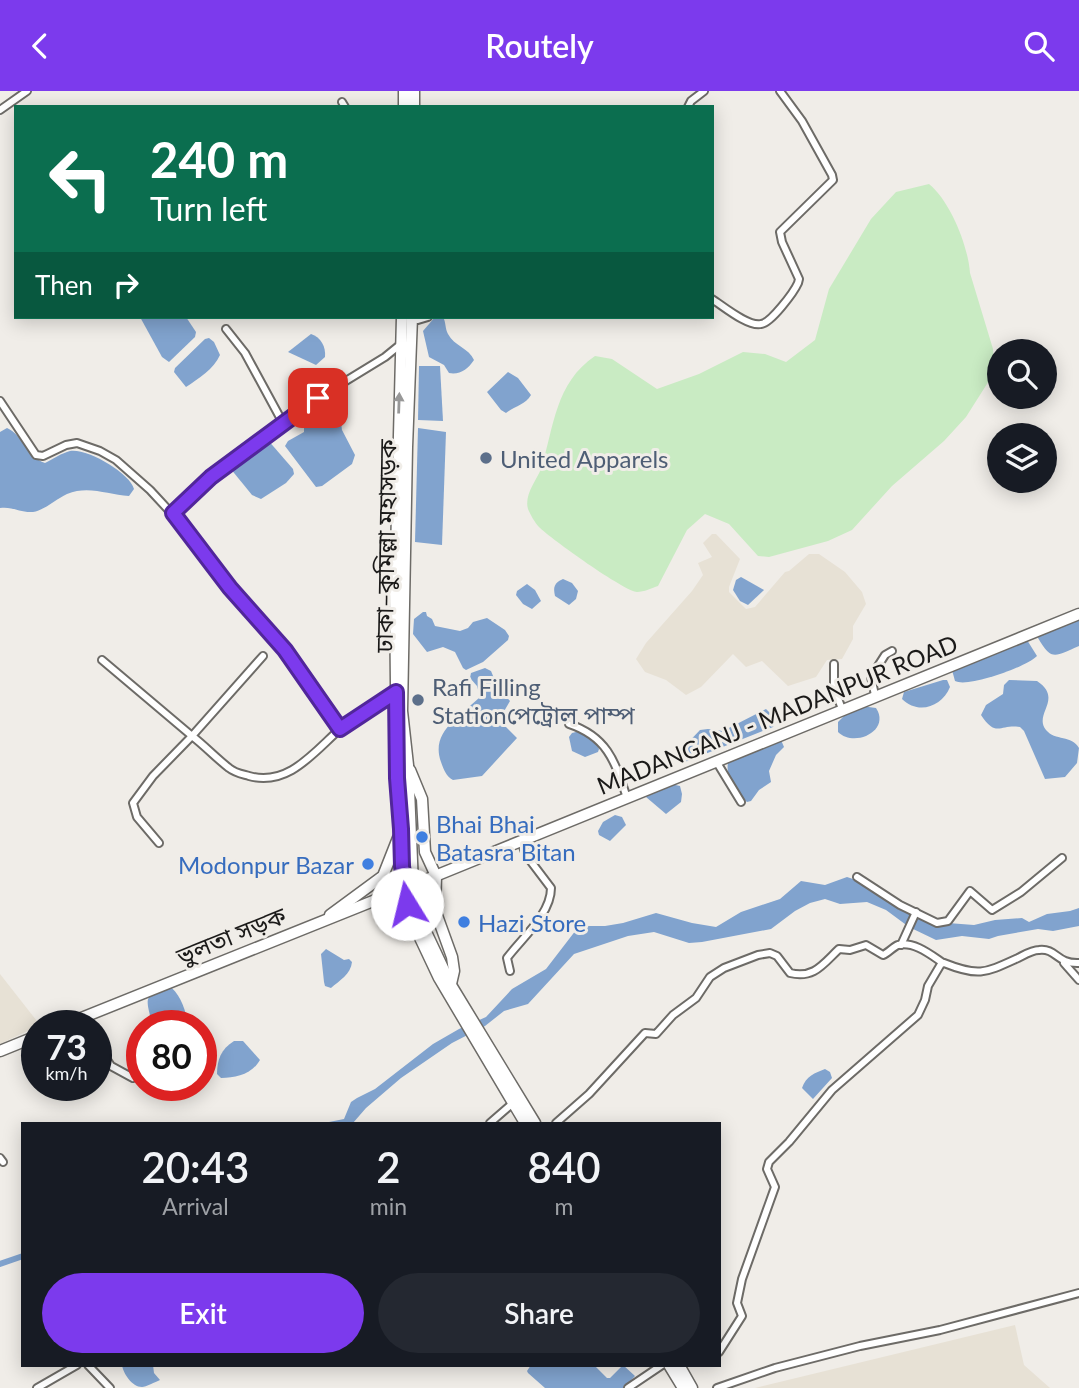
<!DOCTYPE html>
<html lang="en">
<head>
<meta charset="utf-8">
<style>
	body { margin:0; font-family:Lato,"Noto Sans Bengali",sans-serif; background:#242831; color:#f1f3f6; height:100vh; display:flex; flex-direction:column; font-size:26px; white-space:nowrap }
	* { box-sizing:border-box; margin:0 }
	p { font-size:23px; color:#9ea1a6 }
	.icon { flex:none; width:38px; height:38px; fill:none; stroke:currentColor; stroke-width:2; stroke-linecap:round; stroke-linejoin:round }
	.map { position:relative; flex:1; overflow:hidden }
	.sheet { position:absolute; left:21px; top:1031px; width:700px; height:245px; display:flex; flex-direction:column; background:#171b24; border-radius:0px; box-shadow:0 4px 18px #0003 }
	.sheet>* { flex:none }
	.guide { position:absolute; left:14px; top:14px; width:700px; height:214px; border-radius:0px; box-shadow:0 4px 18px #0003; background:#0b6e4f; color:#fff; overflow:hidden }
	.buttons { position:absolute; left:987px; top:248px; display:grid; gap:14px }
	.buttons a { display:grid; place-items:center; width:70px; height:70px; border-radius:50%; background:#171b24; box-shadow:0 4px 18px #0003; font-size:35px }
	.speed { position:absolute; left:21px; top:919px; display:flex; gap:14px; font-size:35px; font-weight:700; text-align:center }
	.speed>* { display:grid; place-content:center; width:91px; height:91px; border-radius:50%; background:#171b24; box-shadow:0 4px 18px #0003; line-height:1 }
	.speed small { font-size:18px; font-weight:400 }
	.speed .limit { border:10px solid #d22; background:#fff; color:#111 }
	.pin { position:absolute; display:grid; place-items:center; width:60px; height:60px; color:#fff; margin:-30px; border-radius:14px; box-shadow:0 4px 10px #0006 }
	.me { position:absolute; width:77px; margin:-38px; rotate:351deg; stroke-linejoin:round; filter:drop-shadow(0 0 5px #0008) }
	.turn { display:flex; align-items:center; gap:24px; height:147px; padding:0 21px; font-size:32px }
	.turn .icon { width:91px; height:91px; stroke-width:2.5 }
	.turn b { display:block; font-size:49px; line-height:60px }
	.then { display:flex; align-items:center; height:66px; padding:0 21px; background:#0003; gap:14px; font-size:26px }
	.eta { display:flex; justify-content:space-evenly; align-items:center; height:119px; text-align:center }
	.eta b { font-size:42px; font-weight:600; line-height:49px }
	.button { display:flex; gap:14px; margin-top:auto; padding:14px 21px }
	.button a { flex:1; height:80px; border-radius:42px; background:#7c3aed; color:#fff; font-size:28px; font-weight:600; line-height:80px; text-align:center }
	.button a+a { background:#242831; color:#f1f3f6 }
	header { display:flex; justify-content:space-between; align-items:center; height:91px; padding:0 21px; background:#7c3aed; color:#fff; font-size:32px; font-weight:600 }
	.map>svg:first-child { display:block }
</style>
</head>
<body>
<header><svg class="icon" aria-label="back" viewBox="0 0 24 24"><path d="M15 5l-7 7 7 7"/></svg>Routely<svg class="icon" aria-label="search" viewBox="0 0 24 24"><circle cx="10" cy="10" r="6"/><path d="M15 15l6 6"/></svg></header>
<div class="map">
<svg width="1079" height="1297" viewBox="0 0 1079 1297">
	<rect width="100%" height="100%" fill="#f0ede8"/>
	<g fill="#e7e1d5">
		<polygon points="712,443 716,443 740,468 729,496 729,501 746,518 755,516 785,481 789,480 809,463 819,463 845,481 862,501 866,513 853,535 853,548 842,568 827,569 816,586 788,595 762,570 746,576 733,563 701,596 686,604 666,589 645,581 636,568 646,552 692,500 703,484 698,472 712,466 703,452"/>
		<polygon points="0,883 40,934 0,953"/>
		<polygon points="1015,1234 1024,1274 1050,1297 755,1297"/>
	</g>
	<path fill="#c9ebc3" d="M929,93C950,110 968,154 970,182L993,258L994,275L992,285L966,326L944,350L892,395L852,439L828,450L769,466L758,465L729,433L705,423L687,439L658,495C652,497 644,501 637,501C624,500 551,448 539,436C535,432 530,423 528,418C524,404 536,390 541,378C554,336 555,292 595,265L612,268L657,298L699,283L743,261L765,263L786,271L815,249L829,198L871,128L896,101Z"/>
	<g fill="#81a3ce">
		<polygon points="140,226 186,226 196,241 195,246 169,271 162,266"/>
		<path d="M435,226H443C446,231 445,238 448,243C454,255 469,257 474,269C468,278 460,284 449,282L444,274L429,266L423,240Z"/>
		<path d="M311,243C321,246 326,256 325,266L316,274L288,261Z"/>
		<path d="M209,247L214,251L220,264C214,278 198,288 186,296L174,281L175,277L205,248Z"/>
		<polygon points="419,275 440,275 443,330 418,329"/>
		<path d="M508,281L518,287L531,304C525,314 515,315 506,322L501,319L487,301Z"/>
		<polygon points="328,316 334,317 340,324 342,339 355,364 352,373 322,395 316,396 285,355 288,350 304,341 304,325"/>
		<path d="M7,337C23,344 27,366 45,372C53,368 62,362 70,360C87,357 130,382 134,398L129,405C108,404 89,394 67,403C56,408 45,419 33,421C20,422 12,415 0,417V341Z"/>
		<polygon points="418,337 446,341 442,454 415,451"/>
		<polygon points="267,348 293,378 294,383 286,392 261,408 252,404 230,377 235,370"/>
		<polygon points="741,486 764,499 748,514 740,510 733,499 736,489"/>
		<path d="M563,488L572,492L578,500L576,508L569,514L555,505C553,496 554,492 563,488Z"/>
		<polygon points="527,493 535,499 541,510 532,518 523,513 516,504 517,500"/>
		<polygon points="423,521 426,521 427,525 432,528 435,535 460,540 468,537 473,531 487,527 505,539 509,545 508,549 483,571 466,579 463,577 455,561 443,556 427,561 413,543 414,528"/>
		<path d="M1079,525V555C1055,565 1052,571 1038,547L1039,542Z"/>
		<path d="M1027,549L1037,565C1026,576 968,597 955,590L952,579Z"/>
		<path d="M485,577L491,580L498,597L510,610L499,629L517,647L482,685L453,689C446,685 444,679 441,671C430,641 460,625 480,606L477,595L470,587L471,582Z"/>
		<path d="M943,589H947L950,596C942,616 918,624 902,608L904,601Z"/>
		<path d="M1009,589L1037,590C1064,608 1033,623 1046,639C1055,650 1072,644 1079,657L1077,672L1065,686L1045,688L1024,640L1020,636C1000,633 996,647 981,624L986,614L1003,603L1004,594Z"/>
		<path d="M861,615L876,617C891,640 854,657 838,641V631L849,620Z"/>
		<polygon points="766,618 770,622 775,632 773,636 685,671 680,670 680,660 700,639 708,638 723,640"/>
		<polygon points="580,640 594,649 599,658 598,661 585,666 572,660 569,646 572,642"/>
		<path d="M781,649L784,656L776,664L769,680L771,691L759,699L751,710L747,711C737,703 723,682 729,669Z"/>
		<polygon points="671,693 680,695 682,703 681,711 666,723 646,706 648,703"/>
		<polygon points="615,724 622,726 626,734 610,750 599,744 598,740 603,731"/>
		<polygon points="847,786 859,790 900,818 948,832 974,834 995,829 1022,827 1029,831 1047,823 1070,820 1079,817 1079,835 1053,840 1038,838 998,845 989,848 962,845 936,849 909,836 886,819 867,811 840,813 825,808 810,812 795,820 771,838 702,851 689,852 654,841 628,845 574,863 528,913 504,920 485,935 452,952 401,987 366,1017 353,1032 324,1032 344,1028 351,1011 357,1007 375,998 433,953 459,938 486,926 512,898 546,878 576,839 588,835 605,835 623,832 656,822 692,832 716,836 741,821 780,808 801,790 825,794"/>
		<path d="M326,858L344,869L349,868L352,871C351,883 339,890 331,897L325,895L324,891L321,863Z"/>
		<path d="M168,894C181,903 186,920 188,934H152C147,907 141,907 168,894Z"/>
		<path d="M234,950H243L260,969C252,983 236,987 221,987L217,983C217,969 221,958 234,950Z"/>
		<path d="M825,978L830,981L832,987L813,1008L802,997C806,985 815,982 825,978Z"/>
		<path d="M122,1274H153L154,1282L160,1289C155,1291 146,1296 142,1296C132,1296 123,1282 122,1274Z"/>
		<polygon points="531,1274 594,1274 607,1287 610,1287 623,1274 635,1285 624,1297 545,1297 528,1282 527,1280"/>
	</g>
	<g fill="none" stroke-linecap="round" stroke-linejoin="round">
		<polyline stroke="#81a3ce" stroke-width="6" points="0,1173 23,1165"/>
		<g stroke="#6d6b67" stroke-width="10">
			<g id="minor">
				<polyline points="342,11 345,16"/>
				<polyline points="688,16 691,10 704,0"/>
				<polyline points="0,19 27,0"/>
				<path d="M712,208C723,215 748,236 761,233C771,232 794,201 798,192L799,188L782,151L780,141L833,89L832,84L802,30L780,0"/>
				<polyline points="412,228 418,229 428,226"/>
				<polyline points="226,238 245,262 283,332"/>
				<polyline points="0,310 36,364 43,365 66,354 77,352 100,360 116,369 150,399 187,439 231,497 285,559 340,638 396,601"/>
				<polyline points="173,422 199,396 264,345 318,307 385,266 401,253"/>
				<polyline points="102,569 192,645 263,565"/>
				<polyline points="834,573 834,597 842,618"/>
				<polyline points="875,604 871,586 885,564 892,560"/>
				<path d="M569,633C608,646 615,671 627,707"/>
				<polyline points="716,670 741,711"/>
				<path d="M159,752L137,726L133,712L153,685L192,645C205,655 216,667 229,677C235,682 242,683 249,685C288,696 314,661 340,638"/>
				<polyline points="857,786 900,814 937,832 948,830 970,800 992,819 1021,801 1062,767"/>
				<polyline points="901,854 916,821"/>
				<polyline points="1064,872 1079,889"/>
				<path d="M510,880L507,867C522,847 551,823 551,797L526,764L521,750"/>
				<polyline points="96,952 111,975 133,987"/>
				<polyline points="490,1032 513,1012"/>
				<path d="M556,1032L589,1003L645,942L656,943L673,924L696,907L710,886L724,877L758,864L770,862L777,865L790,882C814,888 823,873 839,858L850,859L866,854L883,864C888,862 893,856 898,854C914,850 931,864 943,872"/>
				<polyline points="0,1067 3,1071"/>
				<path d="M719,1261L742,1225L737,1212L742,1188L775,1096L767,1078L769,1071L789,1051L832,999L918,924L925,909L928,895L941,873L944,872C979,886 985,882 1018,867C1024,864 1032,859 1039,859C1057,857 1056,873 1079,872"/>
				<polyline points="88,1274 110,1297"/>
				<polyline points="37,1297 77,1274"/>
				<polyline points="628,1297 662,1274"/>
				<polyline points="717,1297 775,1277 860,1255 940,1239 1079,1202"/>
			</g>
		</g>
		<g stroke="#6d6b67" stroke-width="13">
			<polyline id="primary" points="413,794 1079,523"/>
		</g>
		<g stroke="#6d6b67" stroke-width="13">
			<g id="trunk">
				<polyline points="404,0 404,16"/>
				<polyline points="414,16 414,0"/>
				<polyline points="402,226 395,502 397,687 404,798 414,834 439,887 525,1032"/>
				<polyline points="412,226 407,356 402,620 408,674 413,794 426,841 451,894 535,1032"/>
				<polyline points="410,679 422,708 425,761 436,785 435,819 452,866 454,880 451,893"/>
				<polyline points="330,824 383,785 398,747"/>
				<polyline points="64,934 408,796"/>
				<polyline points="0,960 37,945"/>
				<polyline points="669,1274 683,1297"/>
				<polyline points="679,1274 692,1297"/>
			</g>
		</g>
		<use href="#minor" stroke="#fff" stroke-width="6"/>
		<use href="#primary" stroke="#fff" stroke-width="10"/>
		<use href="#trunk" stroke="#fff" stroke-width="10"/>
	</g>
	<defs><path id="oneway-solid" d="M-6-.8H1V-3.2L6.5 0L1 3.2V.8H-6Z" transform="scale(1.75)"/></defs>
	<use fill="#989898" href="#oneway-solid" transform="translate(399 312) rotate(-88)"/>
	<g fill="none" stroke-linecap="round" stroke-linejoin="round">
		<g stroke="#51269a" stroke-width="18">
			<polyline id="route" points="318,307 211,386 173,422 230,497 285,559 340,638 396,601 397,687 401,738 402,775 407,813"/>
		</g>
		<use href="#route" stroke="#7c3aed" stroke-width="12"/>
	</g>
	<g fill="#5c6f8a" stroke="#f0ede8" stroke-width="2.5">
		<circle cx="486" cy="367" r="7"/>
		<circle cx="418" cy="609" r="7"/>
	</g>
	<g fill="#3f7fe0" stroke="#f0ede8" stroke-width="2.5">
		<circle cx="422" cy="746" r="7"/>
		<circle cx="368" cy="773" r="7"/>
		<circle cx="464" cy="831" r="7"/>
	</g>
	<g text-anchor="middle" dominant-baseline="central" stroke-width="6" stroke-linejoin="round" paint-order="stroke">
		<g font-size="24" fill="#4e5e75" stroke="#f0ede8" text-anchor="start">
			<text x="500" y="367">United Apparels</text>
			<text x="432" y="595">Rafi Filling<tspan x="432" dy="28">Stationপেট্রোল পাম্প</tspan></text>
		</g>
		<g font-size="24" fill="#1b1a19" stroke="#f0ede8">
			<text transform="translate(385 455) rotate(-89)">ঢাকা–কুমিল্লা মহাসড়ক</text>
			<text transform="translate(777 623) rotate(-22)">MADANGANJ - MADANPUR ROAD</text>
			<text transform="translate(231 844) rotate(-22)">ভুলতা সড়ক</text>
		</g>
		<g font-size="24" fill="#366cbe" stroke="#f0ede8" text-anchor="start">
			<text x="436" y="732">Bhai Bhai<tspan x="436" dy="28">Batasra Bitan</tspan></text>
			<text x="354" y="773" text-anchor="end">Modonpur Bazar</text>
			<text x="478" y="831">Hazi Store</text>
		</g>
	</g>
</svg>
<div class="buttons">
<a><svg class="icon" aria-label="search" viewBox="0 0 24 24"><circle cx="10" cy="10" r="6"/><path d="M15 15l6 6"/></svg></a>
<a><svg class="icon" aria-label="layers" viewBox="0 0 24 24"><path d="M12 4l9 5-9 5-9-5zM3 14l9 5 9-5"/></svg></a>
</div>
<div class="speed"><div>73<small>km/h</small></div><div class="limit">80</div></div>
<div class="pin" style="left:318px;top:307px;background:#d93025"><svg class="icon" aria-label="arrive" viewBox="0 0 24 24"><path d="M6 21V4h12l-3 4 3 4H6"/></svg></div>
<svg class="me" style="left:407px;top:813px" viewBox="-20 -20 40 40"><circle r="19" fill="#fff"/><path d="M0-13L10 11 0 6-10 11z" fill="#7c3aed"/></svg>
<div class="guide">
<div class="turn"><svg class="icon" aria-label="left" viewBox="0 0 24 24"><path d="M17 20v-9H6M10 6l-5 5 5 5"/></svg><div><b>240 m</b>Turn left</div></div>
<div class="then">Then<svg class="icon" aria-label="right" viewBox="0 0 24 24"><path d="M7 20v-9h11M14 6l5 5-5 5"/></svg></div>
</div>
<section class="sheet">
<div class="eta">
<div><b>20:43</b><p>Arrival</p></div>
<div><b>2</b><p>min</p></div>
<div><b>840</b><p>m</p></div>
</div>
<div class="button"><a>Exit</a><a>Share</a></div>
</section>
</div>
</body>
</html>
